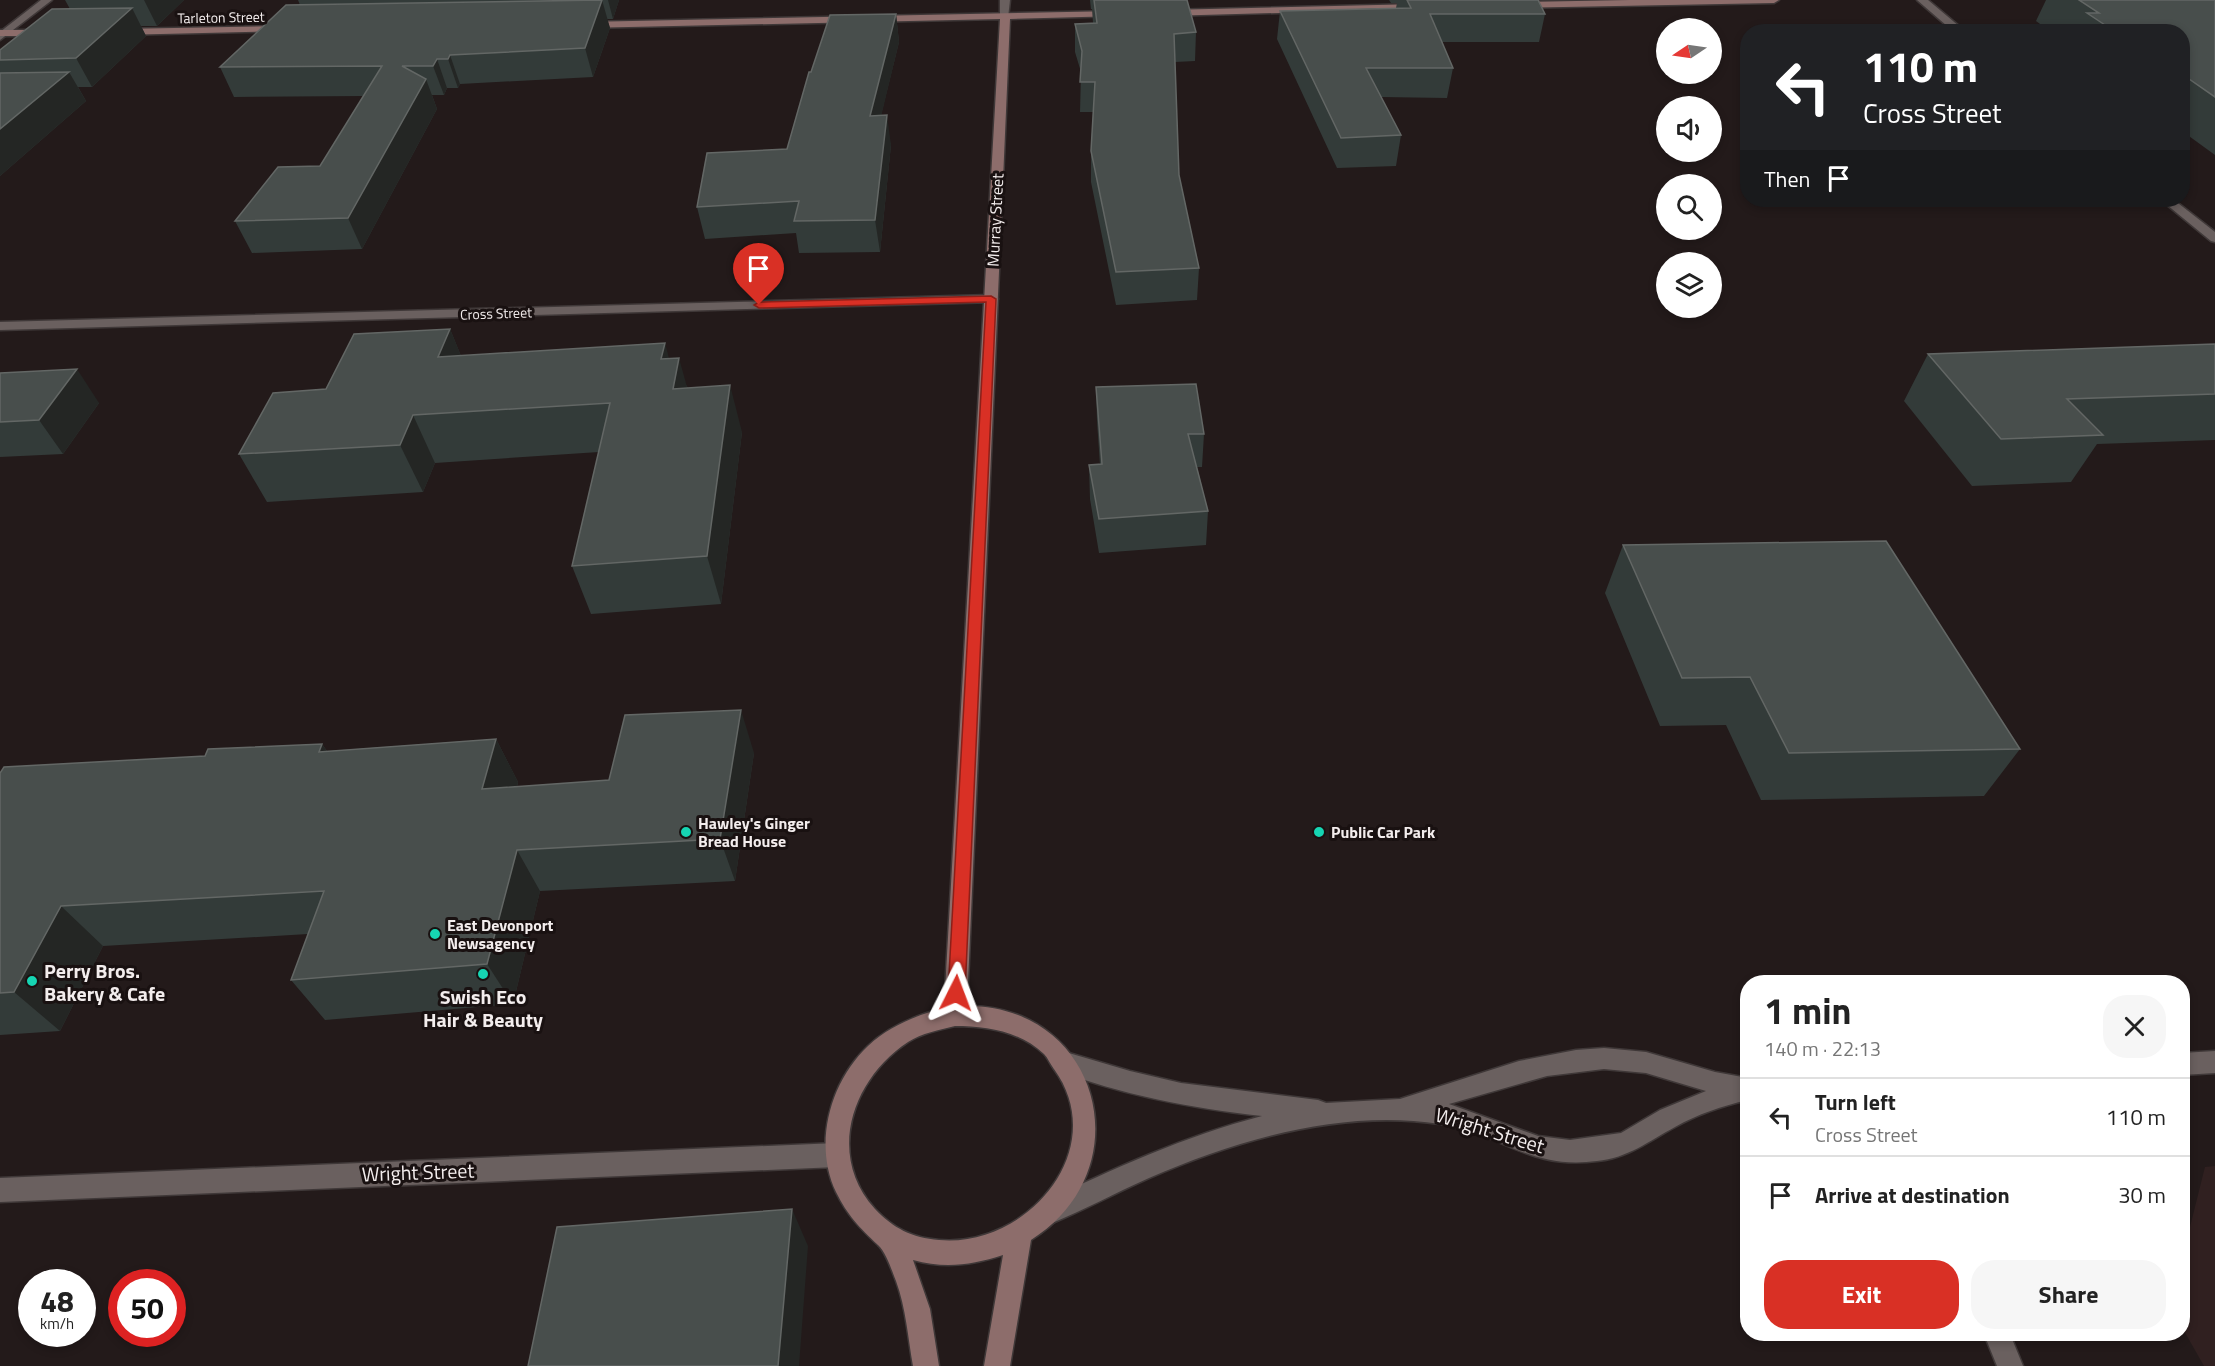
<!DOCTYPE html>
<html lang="en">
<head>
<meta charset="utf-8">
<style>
	body { margin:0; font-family:"Titillium Web",sans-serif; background:#f6f6f6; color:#222; height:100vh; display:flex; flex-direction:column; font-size:22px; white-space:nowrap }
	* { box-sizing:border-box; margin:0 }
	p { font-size:20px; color:#767676 }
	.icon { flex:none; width:33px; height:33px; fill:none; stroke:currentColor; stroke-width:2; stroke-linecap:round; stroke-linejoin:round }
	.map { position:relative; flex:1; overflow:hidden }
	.drawer { position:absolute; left:1740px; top:975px; width:450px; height:366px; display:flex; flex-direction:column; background:#fff; border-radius:24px; box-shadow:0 3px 9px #0003 }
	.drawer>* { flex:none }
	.guide { position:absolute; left:1740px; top:24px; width:450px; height:183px; border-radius:24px; box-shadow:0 3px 9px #0003; background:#202124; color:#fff; overflow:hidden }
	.needle { width:39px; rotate:257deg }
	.fabs { position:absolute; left:1656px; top:18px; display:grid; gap:12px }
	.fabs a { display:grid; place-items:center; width:66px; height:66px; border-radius:50%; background:#fff; box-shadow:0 3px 9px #0003; font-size:30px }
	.speed { position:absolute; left:18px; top:1269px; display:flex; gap:12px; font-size:30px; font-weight:700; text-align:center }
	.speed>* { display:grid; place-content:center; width:78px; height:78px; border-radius:50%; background:#fff; box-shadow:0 3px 9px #0003; line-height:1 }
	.speed small { font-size:15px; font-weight:400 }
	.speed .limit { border:9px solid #d22; background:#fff; color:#111 }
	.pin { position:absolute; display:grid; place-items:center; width:51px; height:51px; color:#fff; margin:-62px -26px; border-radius:50% 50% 50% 0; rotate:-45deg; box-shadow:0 0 6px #0007 }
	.pin .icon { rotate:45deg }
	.me { position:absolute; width:66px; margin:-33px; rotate:3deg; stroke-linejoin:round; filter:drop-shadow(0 0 4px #0008) }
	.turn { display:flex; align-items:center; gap:21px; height:126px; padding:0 24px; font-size:27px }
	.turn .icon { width:78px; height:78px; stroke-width:2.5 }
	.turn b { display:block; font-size:42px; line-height:51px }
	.then { display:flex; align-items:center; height:57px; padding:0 24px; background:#0003; gap:12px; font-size:22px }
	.round { display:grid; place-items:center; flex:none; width:63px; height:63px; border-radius:24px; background:#f6f6f6 }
	.head { display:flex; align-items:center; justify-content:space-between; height:102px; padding:0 24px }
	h1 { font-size:36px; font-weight:700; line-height:45px }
	.action { display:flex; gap:12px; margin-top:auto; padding:12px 24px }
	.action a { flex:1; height:69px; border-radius:24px; background:#d93025; color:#fff; font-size:24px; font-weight:700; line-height:69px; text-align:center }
	.action a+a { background:#f6f6f6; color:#222 }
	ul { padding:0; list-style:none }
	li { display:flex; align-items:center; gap:18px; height:78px; padding:0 24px; border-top:2px solid #e0e0e0 }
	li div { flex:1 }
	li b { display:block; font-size:22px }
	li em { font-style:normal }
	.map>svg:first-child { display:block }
</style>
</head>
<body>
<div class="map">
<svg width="2215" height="1366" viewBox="0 0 2215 1366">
	<rect width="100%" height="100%" fill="#231a1a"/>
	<polygon fill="#302020" points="2215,1166 2215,1366 2204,1366 2183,1329 2182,1259 2205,1167"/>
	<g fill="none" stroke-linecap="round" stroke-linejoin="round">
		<g stroke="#3f3838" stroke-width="3">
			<g id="minor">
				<polygon points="41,0 52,0 0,40 0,32"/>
				<polygon points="1000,0 1010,0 1008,18 1000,16"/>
				<polygon points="1917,0 1928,0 1966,32 1954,32"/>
				<polygon points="2161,200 2174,200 2215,232 2215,242 2211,241"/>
				<polygon points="991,295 998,299 996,302 0,330 0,322"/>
				<polygon points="1984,1334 2010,1334 2023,1366 1997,1366"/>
			</g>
		</g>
		<g stroke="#3f3838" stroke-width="3">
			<g id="tertiary">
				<path d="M1604,1048L1646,1052L1715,1072L1748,1078V1100C1722,1106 1698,1114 1675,1127C1649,1141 1628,1158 1597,1161C1528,1170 1501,1133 1440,1124C1342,1109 1239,1139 1149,1178C1115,1193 1084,1210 1050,1224L1041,1221L1038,1212L1041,1203C1113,1169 1185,1136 1262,1116C1191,1108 1121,1095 1054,1069L1051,1062L1054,1055L1062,1051L1130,1071L1181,1083L1318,1100L1326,1103L1400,1099L1519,1061L1576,1050ZM1604,1069L1646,1073L1706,1091L1660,1110L1621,1133L1570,1140L1538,1136L1449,1104L1547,1076Z"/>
				<polygon points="2215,1051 2215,1073 2182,1075 2182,1053"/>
				<polygon points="837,1143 845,1147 849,1155 845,1163 837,1167 0,1202 0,1178"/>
			</g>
		</g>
		<g stroke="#3f3838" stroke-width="3">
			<g id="secondary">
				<polygon points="1629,0 1779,0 1774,3 1517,8 1512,5 1517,2"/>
				<polygon points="1420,4 1425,7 1423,9 1166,16 1161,13 1166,10"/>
				<path d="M1117,11L1122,14L1120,16L1010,19L967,1006C1102,1006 1142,1171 1031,1240L1010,1366H984L1003,1255C972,1265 945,1269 913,1260L930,1309L939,1366H913C908,1338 906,1308 896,1281C892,1271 886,1252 878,1245C859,1227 848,1216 836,1192C813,1144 830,1082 868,1046C889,1026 917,1015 944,1008L1000,19L584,28L579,25L584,22ZM955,1026C986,1026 1020,1031 1044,1054C1048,1058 1050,1064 1054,1069C1112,1149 1027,1248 939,1240C912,1238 893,1228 875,1209C826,1155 852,1079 908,1042C922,1033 939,1030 955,1026Z"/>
				<polygon points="283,26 286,27 286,31 119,35 114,32 119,29"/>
				<polygon points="0,30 46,30 51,33 46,36 0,36"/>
			</g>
		</g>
		<use href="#minor" fill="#6a605f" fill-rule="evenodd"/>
		<use href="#tertiary" fill="#6a605f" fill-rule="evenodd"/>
		<use href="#secondary" fill="#8d6d6b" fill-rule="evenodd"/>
	</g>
	<g fill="#333b39">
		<polygon points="65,0 184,0 157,26 141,26 146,36 92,87 78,87 86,101 0,176 0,50 70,9"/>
		<polygon points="298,0 619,0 613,19 607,19 610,28 593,77 460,84 458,88 447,88 444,95 432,95 437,109 362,249 252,253 235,221 320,166 364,96 234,97 220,67 300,5"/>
		<polygon points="1090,0 1187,0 1196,32 1195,61 1175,62 1179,175 1199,268 1197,300 1116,305 1091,182 1091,151 1093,112 1080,112 1081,72 1075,52 1075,24 1093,23 1092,9 1091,9"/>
		<polygon points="1389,0 1538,0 1545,14 1539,42 1442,42 1453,68 1447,98 1381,97 1401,135 1396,166 1337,168 1277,39 1280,11 1396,8 1397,3 1391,3"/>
		<polygon points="2046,0 2215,0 2215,155 2182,131 2182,32 2051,32 2036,21"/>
		<polygon points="896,14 899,42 881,115 891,145 880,252 799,253 796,233 705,239 697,207 787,149 811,72"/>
		<polygon points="2003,200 2080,200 2005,201"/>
		<polygon points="450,329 461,356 669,359 688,388 742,432 721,604 591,614 572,566 599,452 435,463 423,492 267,502 239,454 326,389"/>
		<polygon points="2215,344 2215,440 2097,444 2071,482 1972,486 1904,401 1928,354"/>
		<polygon points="0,373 99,403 63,454 0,457"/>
		<polygon points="1096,387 1204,434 1202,467 1197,467 1208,511 1206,545 1099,553 1090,499 1089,465 1100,465 1097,421"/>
		<polygon points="1623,545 2020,749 1984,796 1761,800 1726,725 1660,726 1605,593"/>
		<polygon points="496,739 518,782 517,787 609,780 754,753 735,881 540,891 513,1004 325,1020 291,980 308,934 103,946 60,1031 0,1035 0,773 205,756 322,744 327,751"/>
	</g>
	<g fill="#242624">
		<polygon points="144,0 184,0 157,26"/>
		<polygon points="602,0 610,28 593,77 585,48"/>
		<polygon points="608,0 619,0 613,19"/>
		<polygon points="132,8 146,36 92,87 76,58"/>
		<polygon points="896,14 899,42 874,146 870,116"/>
		<polygon points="450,55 460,84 458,88 448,59"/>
		<polygon points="437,59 447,88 444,95 433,66"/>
		<polygon points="69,72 86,101 0,176 0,129"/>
		<polygon points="426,79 437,109 362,249 348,218"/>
		<polygon points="887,115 891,145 880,252 875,220"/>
		<polygon points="450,329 469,375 438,357"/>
		<polygon points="665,343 675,381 679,358 692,405 687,436 661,359"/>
		<polygon points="77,369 99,403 63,454 39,420"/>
		<polygon points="730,385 742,432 721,604 707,556"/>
		<polygon points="413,415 435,463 423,492 400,445"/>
		<polygon points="741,710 754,753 735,881 720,839"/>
		<polygon points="496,739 518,782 505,832 482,789"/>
		<polygon points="322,744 351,786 319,752"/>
		<polygon points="517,850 540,891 513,1004 487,964"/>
		<polygon points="61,906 103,946 60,1031 14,992"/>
		<polygon points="792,1209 808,1246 799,1366 778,1366"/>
	</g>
	<g fill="#484e4c" stroke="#636765" stroke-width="1.5">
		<polygon points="602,0 585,48 450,55 448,59 437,59 433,66 402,66 426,79 348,218 235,221 278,167 320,166 382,66 220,67 286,5"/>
		<polygon points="1094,0 1187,0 1196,32 1174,34 1179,175 1199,268 1116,272 1091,151 1095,82 1080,82 1082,51 1075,24 1097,23"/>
		<polygon points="1407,0 1538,0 1545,14 1430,14 1453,68 1366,68 1401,135 1341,138 1280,11 1411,8"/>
		<polygon points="2079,0 2215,0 2215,97 2189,79 2182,79 2182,32 2109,32 2114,31 2087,13 2099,13"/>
		<polygon points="132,8 76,58 0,60 0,50 52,9"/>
		<polygon points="896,14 870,116 887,115 875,220 794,221 799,201 697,207 707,153 787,149 809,72 811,72 830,15"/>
		<polygon points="69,72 0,129 0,73"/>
		<polygon points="450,329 438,357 665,343 661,359 679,358 673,389 730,385 707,556 572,566 610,403 413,415 400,445 239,454 273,393 326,389 354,334"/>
		<polygon points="2215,344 2215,394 2067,399 2103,435 2001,439 1928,354"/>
		<polygon points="77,369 39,420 0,422 0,373"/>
		<polygon points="1196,384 1204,434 1188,434 1208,511 1099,519 1089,465 1102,464 1096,387"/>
		<polygon points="1886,541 2020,749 1789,753 1750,677 1682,678 1623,545"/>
		<polygon points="741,710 720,839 517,850 487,964 291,980 324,891 61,906 14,992 0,993 0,773 4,767 205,756 208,749 322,744 319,752 496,739 482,789 609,780 625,715"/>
		<polygon points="792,1209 778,1366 528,1366 557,1227"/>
	</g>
	<polygon fill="#d93025" stroke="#8d1f18" stroke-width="1.5" points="991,296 996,299 965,993 962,998 956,1000 951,998 948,993 986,302 759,308 754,305 759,302"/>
	<g fill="#16d5b3" stroke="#191111" stroke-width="2">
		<circle cx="686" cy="832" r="6"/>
		<circle cx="1319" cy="832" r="6"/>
		<circle cx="435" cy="934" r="6"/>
		<circle cx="483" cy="974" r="6"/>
		<circle cx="32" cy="981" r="6"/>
	</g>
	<g text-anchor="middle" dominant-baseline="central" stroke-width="6" stroke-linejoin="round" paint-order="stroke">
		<g font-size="14" fill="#f3eded" stroke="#191111">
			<text transform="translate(221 17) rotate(-1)">Tarleton Street</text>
			<text transform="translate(496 313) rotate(-2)">Cross Street</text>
		</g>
		<g font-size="16" fill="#f3eded" stroke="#191111">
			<text transform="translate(995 220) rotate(-87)">Murray Street</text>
		</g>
		<g font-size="16" font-weight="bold" fill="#f3eded" stroke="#191111" text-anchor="start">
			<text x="698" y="823">Hawley's Ginger<tspan x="698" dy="18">Bread House</tspan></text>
			<text x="1331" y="832">Public Car Park</text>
			<text x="447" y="925">East Devonport<tspan x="447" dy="18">Newsagency</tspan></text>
		</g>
		<g font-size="20" font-weight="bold" fill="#f3eded" stroke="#191111" text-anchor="start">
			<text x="44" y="970">Perry Bros.<tspan x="44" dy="23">Bakery &amp; Cafe</tspan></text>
			<text x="483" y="996" text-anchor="middle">Swish Eco<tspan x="483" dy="23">Hair &amp; Beauty</tspan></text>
		</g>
		<g font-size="20" fill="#f3eded" stroke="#191111">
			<text transform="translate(1490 1130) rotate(17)">Wright Street</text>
			<text transform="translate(418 1172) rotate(-2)">Wright Street</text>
		</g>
	</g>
</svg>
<div class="fabs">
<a><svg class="needle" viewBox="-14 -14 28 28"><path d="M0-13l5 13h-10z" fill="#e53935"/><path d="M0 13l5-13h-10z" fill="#767676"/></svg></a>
<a><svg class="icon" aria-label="sound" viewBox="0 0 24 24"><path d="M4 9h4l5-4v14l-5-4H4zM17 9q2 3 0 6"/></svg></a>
<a><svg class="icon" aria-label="search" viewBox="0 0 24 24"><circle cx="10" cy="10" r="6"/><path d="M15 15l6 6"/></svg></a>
<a><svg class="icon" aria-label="layers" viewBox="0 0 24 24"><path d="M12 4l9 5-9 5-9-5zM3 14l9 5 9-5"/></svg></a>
</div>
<div class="speed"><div>48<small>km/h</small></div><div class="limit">50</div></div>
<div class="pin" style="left:759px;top:305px;background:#d93025"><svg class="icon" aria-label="arrive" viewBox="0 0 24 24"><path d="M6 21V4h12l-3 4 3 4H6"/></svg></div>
<svg class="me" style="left:956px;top:993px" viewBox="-20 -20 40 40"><path d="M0-17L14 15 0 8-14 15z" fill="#d93025" stroke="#fff" stroke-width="4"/></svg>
<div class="guide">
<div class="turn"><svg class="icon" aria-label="left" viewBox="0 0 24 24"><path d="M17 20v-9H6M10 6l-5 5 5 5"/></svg><div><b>110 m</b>Cross Street</div></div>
<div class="then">Then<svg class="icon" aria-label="arrive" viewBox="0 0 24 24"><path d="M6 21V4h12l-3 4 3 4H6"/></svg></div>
</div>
<section class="drawer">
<div class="head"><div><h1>1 min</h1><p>140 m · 22:13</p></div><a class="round"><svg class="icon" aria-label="close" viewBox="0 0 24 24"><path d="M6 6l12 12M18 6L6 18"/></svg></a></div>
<ul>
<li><svg class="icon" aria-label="left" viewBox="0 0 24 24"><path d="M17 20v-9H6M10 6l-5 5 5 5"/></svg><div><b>Turn left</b><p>Cross Street</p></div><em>110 m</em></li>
<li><svg class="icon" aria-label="arrive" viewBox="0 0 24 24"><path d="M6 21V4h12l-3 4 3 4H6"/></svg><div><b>Arrive at destination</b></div><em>30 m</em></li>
</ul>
<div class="action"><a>Exit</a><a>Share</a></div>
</section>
</div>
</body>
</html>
